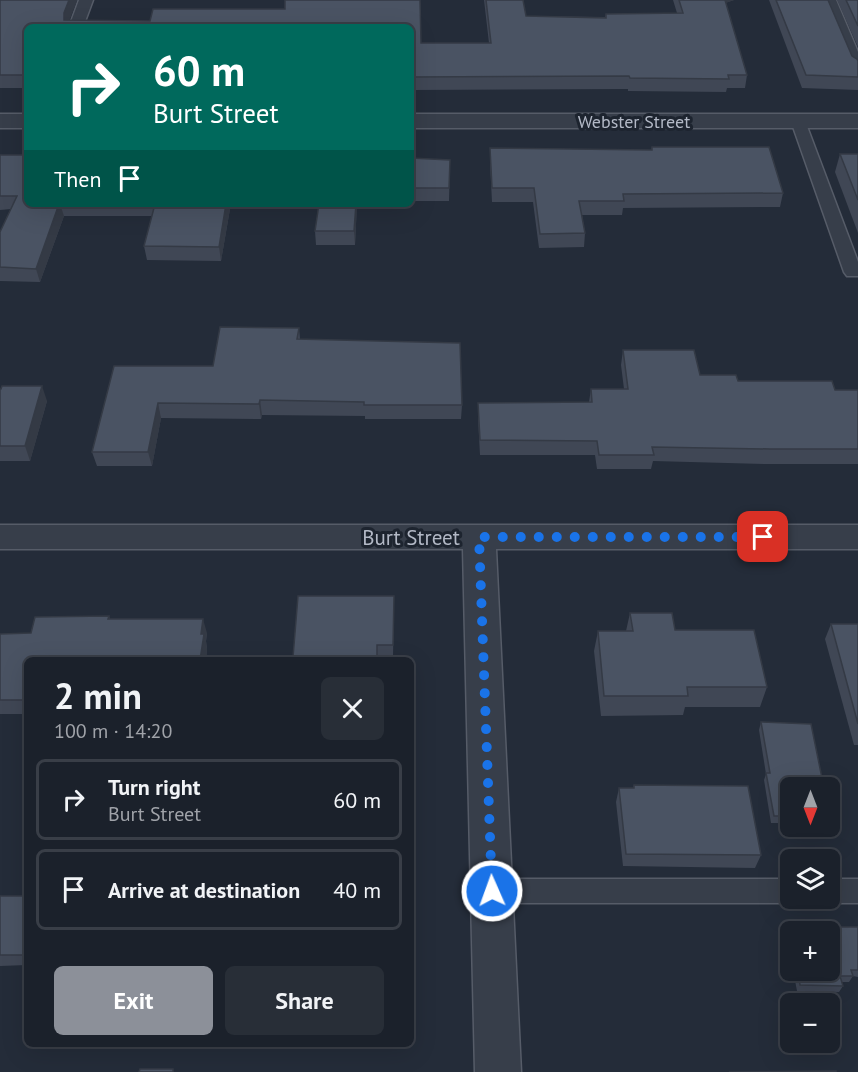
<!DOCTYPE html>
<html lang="en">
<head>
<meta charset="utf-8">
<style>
	body { margin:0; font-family:"PT Sans",sans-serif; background:#282e37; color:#f1f3f6; height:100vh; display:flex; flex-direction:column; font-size:22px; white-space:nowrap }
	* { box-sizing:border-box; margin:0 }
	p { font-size:20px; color:#a0a3a9 }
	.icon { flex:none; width:33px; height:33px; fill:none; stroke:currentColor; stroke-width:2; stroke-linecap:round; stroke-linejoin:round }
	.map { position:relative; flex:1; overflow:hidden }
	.sheet { position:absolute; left:24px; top:657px; width:390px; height:390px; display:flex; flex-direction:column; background:#1b212b; border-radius:9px; box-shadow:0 6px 24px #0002,0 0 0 2px #393e47 }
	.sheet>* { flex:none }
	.top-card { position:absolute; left:24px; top:24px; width:390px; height:183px; border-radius:9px; box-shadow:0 6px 24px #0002,0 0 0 2px #393e47; background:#00695c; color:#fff; overflow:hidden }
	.needle { width:39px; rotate:180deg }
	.controls { position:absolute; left:780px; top:777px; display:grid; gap:12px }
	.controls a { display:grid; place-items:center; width:60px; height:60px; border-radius:9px; background:#1b212b; box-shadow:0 6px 24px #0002,0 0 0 2px #393e47; font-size:30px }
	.pin { position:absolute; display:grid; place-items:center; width:51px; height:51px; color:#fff; margin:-26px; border-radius:12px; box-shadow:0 3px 9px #0006 }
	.me { position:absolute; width:66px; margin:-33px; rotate:358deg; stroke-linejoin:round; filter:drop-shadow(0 0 4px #0008) }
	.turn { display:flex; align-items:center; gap:21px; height:126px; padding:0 30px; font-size:27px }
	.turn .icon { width:78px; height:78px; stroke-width:2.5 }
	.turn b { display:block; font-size:42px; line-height:51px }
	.then { display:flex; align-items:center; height:57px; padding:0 30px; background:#0003; gap:12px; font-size:22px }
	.round { display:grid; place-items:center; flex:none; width:63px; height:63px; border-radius:9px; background:#282e37 }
	.headline { display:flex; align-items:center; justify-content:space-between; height:102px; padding:0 30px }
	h1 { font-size:36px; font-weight:700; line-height:45px }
	.primary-button { display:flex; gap:12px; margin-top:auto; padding:12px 30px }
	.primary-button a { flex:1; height:69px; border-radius:9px; background:#8c9099; color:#fff; font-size:24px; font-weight:700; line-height:69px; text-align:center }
	.primary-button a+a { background:#282e37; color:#f1f3f6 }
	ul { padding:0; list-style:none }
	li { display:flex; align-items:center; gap:18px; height:81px; margin:0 12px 9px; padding:0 18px; border:3px solid #393e47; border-radius:9px }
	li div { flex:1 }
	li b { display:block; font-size:22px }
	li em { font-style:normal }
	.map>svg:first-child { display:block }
</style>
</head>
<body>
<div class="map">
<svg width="858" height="1072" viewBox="0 0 858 1072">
	<rect width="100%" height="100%" fill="#242c39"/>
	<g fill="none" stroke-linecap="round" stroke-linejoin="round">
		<g stroke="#565c68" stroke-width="3">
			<g id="service">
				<polygon points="79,0 93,0 83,27 69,27"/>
				<polygon points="822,0 836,0 858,52 858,72 851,68"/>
				<polygon points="798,117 805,121 858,262 858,276 847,276 844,272 791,121"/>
				<polygon points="492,879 790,879 790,898 800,898 790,903 492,903 483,900 479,891 483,882"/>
				<polygon points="830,879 858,879 858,903 830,903 821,900 830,898"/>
			</g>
		</g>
		<g stroke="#565c68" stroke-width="3">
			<g id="minor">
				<rect x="0" y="114" width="27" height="14"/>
				<rect x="411" y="114" width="447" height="14"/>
				<polygon points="0,525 858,525 858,549 496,549 521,1072 475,1072 463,549 0,549"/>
			</g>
		</g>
		<use href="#service" fill="#373e4a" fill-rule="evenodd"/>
		<use href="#minor" fill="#373e4a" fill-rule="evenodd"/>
	</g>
	<g fill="#404755">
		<polygon points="0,0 77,0 69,20 150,21 153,9 285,9 285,0 420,0 421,43 489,43 484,0 523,0 526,16 605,17 606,14 677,13 673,0 734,0 725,3 747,75 745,88 727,88 726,92 628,91 628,89 411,90 411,27 27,27 27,88 0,88"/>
		<polygon points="769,0 828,0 852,56 858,61 858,90 802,88"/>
		<polygon points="837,0 858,0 858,47"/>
		<polygon points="652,147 783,193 780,207 623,208 622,215 582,215 585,233 584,247 539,248 533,202 492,202 490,162 490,148 651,150"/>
		<polygon points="840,154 858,154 858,233 835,172"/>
		<polygon points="0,155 27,204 357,204 355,245 316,245 315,231 318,209 230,209 221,261 147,260 144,246 152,216 64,216 40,282 0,281 0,232 11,209 0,210"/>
		<polygon points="411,158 450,160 449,201 411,201"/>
		<polygon points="299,328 300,339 462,405 461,419 365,419 365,416 262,415 261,419 161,418 152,466 97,466 92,452 114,366 213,366"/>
		<polygon points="623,350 700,375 738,381 835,390 858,390 858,464 766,464 653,461 651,469 597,469 595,455 480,455 478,418 478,403 589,402 591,389 624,389 621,365"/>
		<polygon points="0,389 47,401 30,461 0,461"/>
		<polygon points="394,596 393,658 378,658 378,660 268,660 293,657"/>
		<polygon points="630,613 675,630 767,687 760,707 685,707 683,715 601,716 594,651 598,631 626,631"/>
		<polygon points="109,616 110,619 207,633 206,641 207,649 206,660 27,660 27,714 0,714 0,634 31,633"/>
		<polygon points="831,624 858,624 858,745 854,745 825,639"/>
		<polygon points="761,722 790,788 790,823 771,823 764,780 766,774 759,730"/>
		<polygon points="634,785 761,855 755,868 623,866 616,802 619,788 633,788"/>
		<polygon points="0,896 27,896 27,965 0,966"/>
		<polygon points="790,927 858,927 858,977 853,976 849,982 842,982 843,986 839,992 797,991 793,970 830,970 790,932 790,956 786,933"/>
	</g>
	<g fill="#343a45">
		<polygon points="69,0 77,0 67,27 64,20 64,13"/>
		<polygon points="721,0 734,0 720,5"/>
		<polygon points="59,204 60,204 64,216 40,282 36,269"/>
		<polygon points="226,204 229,204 230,209 221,261 219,247"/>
		<polygon points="356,204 357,204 355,245 354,231"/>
		<polygon points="42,386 47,401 30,461 25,446"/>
		<polygon points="260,400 262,415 261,419 259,404"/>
		<polygon points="158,403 161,418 152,466 148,452"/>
		<polygon points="203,619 207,633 206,641 207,649 206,660 200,660 201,634"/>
	</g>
	<g fill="#4a5363" stroke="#343a45" stroke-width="1.5">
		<polygon points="0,0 69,0 64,13 64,20 150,21 153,9 285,9 285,0 420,0 421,43 491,43 486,0 523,0 526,16 606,18 606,14 683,13 679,0 725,0 747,75 728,75 729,79 630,78 629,76 411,77 411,27 27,27 27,75 0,75"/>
		<polygon points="776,0 828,0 852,56 857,59 858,61 858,77 806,75"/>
		<polygon points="846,0 858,0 858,26"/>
		<polygon points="652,147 769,147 783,193 623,194 624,201 579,201 585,233 540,234 534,188 492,188 490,148 652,150"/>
		<polygon points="840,154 858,154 858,200"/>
		<polygon points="0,155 27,155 27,204 59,204 36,269 0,267 0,232 17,196 0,196"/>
		<polygon points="411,158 450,160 449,188 411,188"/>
		<polygon points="155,204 226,204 219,247 144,246"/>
		<polygon points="319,204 356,204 354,231 315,231"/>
		<polygon points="220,327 299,328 297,339 460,343 462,405 364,405 364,402 260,400 259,404 158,403 148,452 92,452 114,366 213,366"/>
		<polygon points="623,350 694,350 700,375 736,375 738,381 832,381 835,390 858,390 858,449 770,449 652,447 654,455 599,455 597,441 480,440 478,403 592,402 591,389 628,389"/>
		<polygon points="2,386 42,386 25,446 0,446 0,389 1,389"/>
		<polygon points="298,596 394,596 393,645 377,645 377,660 268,660 269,656 293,657"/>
		<polygon points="630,613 672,613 675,630 754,630 767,687 687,687 688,696 604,696 598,631 633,631"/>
		<polygon points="109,616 108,619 203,619 201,634 204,634 200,660 27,660 27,700 0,700 0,634 31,633 35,617"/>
		<polygon points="831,624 858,624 858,724"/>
		<polygon points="761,722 811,724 824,788 790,788 790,816 774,816 766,773 770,773"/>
		<polygon points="634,785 748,786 761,855 626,854 619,788 634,788"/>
		<rect x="0" y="896" width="27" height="59"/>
		<polygon points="790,927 858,927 858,970 851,970 853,976 840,976 843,986 800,985 798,970 830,970 830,932 790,932"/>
		<polygon points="140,1069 173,1069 173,1072 139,1072"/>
		<polygon points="836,1071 836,1072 729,1072"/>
	</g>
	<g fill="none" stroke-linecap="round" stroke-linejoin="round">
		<polyline stroke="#1a73e8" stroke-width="10" stroke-dasharray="0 18" points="492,891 479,537 763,537"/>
	</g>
	<g text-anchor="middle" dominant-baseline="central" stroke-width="6" stroke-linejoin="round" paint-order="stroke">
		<g font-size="18" fill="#b3b9c6" stroke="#1d242f">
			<text x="634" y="121">Webster Street</text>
		</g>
		<g font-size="21" fill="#b3b9c6" stroke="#1d242f">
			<text x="411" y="537">Burt Street</text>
		</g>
	</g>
</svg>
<div class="controls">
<a><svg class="needle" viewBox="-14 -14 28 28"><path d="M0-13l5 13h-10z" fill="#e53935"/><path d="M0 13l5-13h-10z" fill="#a0a3a9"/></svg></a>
<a><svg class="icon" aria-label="layers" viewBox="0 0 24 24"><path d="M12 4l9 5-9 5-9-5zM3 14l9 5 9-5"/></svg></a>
<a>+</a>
<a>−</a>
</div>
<div class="pin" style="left:763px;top:537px;background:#d93025"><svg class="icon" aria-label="arrive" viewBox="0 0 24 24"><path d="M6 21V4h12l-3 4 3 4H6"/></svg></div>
<svg class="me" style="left:492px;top:891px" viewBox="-20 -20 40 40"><circle r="17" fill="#1a73e8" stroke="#fff" stroke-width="3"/><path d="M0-11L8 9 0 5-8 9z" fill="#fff"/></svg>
<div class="top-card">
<div class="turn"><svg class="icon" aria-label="right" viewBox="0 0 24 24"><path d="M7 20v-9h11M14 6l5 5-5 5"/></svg><div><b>60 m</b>Burt Street</div></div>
<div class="then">Then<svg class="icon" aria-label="arrive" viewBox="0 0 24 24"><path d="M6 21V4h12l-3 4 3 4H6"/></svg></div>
</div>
<section class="sheet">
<div class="headline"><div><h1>2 min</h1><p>100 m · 14:20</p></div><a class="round"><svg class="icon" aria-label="close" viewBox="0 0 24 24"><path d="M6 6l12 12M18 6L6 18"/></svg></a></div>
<ul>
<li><svg class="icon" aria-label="right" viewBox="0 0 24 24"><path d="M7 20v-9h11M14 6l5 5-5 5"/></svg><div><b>Turn right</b><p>Burt Street</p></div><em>60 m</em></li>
<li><svg class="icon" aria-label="arrive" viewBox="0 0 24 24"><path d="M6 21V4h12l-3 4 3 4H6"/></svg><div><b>Arrive at destination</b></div><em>40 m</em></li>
</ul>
<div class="primary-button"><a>Exit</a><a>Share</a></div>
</section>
</div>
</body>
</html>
